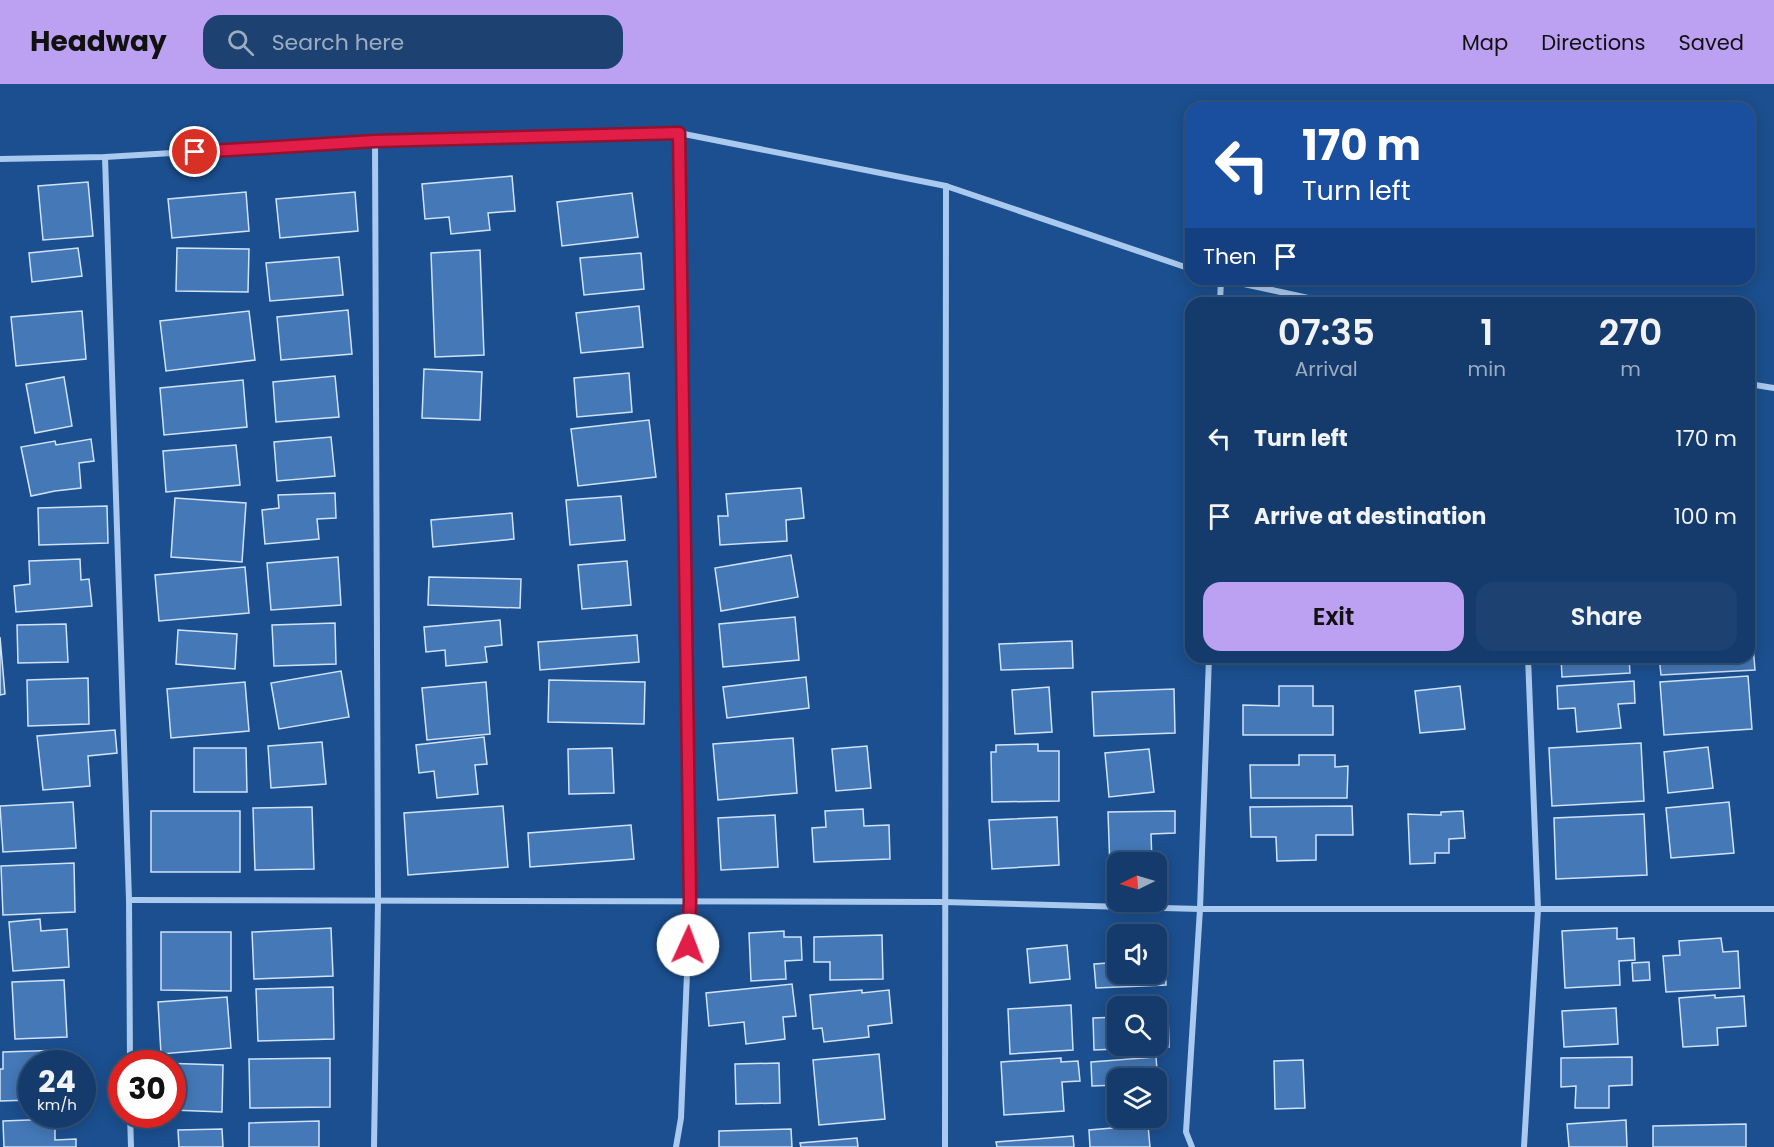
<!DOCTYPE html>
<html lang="en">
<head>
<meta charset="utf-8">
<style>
	body { margin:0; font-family:Poppins,sans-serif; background:#1d4271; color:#f1f3f6; height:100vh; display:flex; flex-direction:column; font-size:22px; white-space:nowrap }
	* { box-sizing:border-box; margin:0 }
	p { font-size:20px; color:#9dadc1 }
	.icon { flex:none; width:33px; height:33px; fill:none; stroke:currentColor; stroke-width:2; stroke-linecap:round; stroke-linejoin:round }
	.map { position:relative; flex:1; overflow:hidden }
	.drawer { position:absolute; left:1185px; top:213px; width:570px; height:366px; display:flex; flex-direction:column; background:#143b6b; border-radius:18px; box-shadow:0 3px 15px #0003,0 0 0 2px #33557e }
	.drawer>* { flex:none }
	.guide { position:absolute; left:1185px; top:18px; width:570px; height:183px; border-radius:18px; box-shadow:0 3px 15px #0003,0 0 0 2px #33557e; background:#1a4fa0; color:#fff; overflow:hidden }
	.needle { width:39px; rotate:265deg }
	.tools { position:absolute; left:1107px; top:768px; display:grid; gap:12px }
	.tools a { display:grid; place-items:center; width:60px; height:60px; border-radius:12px; background:#143b6b; box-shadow:0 3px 15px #0003,0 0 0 2px #33557e; font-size:30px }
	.speed { position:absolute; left:18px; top:966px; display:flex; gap:12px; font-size:30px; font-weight:700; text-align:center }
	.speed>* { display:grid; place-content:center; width:78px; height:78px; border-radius:50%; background:#143b6b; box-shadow:0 3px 15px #0003,0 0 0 2px #33557e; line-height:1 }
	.speed small { font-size:15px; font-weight:400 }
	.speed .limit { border:9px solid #d22; background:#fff; color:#111 }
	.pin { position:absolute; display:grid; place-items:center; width:51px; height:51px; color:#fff; margin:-26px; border:3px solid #fff; border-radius:50%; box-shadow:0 2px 6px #0007 }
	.me { position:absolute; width:66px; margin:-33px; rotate:2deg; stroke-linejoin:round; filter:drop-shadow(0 0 4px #0008) }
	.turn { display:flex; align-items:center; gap:21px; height:126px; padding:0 18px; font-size:27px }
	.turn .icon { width:78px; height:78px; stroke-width:2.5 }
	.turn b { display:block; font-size:42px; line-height:51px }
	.then { display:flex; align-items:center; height:57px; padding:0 18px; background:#0003; gap:12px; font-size:22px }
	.eta { display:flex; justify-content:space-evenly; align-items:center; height:102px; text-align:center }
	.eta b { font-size:36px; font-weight:600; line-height:42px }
	.primary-button { display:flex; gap:12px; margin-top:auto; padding:12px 18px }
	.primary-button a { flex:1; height:69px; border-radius:18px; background:#bca0f2; color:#111; font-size:24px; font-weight:600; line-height:69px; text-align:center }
	.primary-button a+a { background:#1d4271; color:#f1f3f6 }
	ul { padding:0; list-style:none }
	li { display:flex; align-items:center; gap:18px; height:78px; padding:0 18px }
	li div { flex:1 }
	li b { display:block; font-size:22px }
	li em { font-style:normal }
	header { display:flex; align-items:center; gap:36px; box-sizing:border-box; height:84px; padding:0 30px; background:#bca0f2; color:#111 }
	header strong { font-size:28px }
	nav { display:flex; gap:33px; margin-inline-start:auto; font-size:21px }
	.search { width:420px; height:54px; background:#1d4271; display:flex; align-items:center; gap:15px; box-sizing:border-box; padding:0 21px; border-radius:18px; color:#9dadc1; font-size:22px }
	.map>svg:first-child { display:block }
</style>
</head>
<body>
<header>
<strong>Headway</strong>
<div class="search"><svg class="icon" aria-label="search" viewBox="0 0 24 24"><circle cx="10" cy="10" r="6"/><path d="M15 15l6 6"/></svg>Search here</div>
<nav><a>Map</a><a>Directions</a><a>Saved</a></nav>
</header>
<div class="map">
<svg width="1774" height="1063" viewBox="0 0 1774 1063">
	<rect width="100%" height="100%" fill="#1b4f8f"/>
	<g fill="#4478b7" stroke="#cfe3fa" stroke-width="1.5">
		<polygon points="512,92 515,127 488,129 490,146 451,150 449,133 425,135 422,100"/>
		<polygon points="88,98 93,152 43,156 38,102"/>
		<polygon points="246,108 249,147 172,154 168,115"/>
		<polygon points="355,108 358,147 280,154 276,115"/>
		<polygon points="632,109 638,153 562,162 557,118"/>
		<polygon points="78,164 82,192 32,198 29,169"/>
		<polygon points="177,164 249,165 248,208 176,207"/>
		<polygon points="480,166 484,271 435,273 431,169"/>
		<polygon points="641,169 644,205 584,211 580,174"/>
		<polygon points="339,173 343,211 270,217 266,179"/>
		<polygon points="639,222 643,263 581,269 576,229"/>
		<polygon points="348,226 352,270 281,276 277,233"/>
		<polygon points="82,227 86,275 16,282 11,233"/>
		<polygon points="249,227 255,276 166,287 160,237"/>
		<polygon points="424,285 482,288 480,336 422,334"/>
		<polygon points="629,289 632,328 577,333 574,294"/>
		<polygon points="335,292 339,333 276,338 273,298"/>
		<polygon points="64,293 72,342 35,349 26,300"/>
		<polygon points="243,296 247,343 164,351 160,304"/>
		<polygon points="649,336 656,393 578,402 571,345"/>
		<polygon points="331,353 335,392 277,397 274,358"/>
		<polygon points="91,355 94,377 79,379 81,404 55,407 31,412 21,363 55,357 56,361"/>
		<polygon points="236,361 240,401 166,408 163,367"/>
		<polygon points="801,404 804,434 786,436 787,457 720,461 718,432 728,432 726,410"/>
		<polygon points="335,409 336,434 317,435 319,455 265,460 262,426 279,424 278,411"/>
		<polygon points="621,412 625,456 570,461 566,416"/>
		<polygon points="175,414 246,419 242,478 171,473"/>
		<polygon points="107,422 108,459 39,461 38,424"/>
		<polygon points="512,429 514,455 433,463 431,436"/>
		<polygon points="791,471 798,513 721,527 715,484"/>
		<polygon points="338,473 341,521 271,526 267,479"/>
		<polygon points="80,475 81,496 89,495 92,522 16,528 14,502 30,500 29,477"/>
		<polygon points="627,477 631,521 582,525 578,481"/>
		<polygon points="245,483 249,529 159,537 155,491"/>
		<polygon points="429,493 521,495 520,524 428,521"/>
		<polygon points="795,533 799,576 723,583 719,540"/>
		<polygon points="500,536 502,561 485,563 487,578 446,582 445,566 426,568 424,543"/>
		<polygon points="1749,536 1751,536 1755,586 1661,591 1659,573 1749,573"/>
		<polygon points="335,539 336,580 274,582 272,541"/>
		<polygon points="66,540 68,578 18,579 17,541"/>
		<polygon points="178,546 237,550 235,585 176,580"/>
		<polygon points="637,551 639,578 540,586 538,558"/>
		<polygon points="0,553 5,610 0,611"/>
		<polygon points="1072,557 1073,584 1001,586 999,560"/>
		<polygon points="1561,573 1629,573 1630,589 1562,593"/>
		<polygon points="341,587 349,633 279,645 271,599"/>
		<polygon points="1748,592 1752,645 1664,651 1660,598"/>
		<polygon points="806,593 809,624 727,634 723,603"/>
		<polygon points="88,594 89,640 28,642 27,596"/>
		<polygon points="549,596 645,598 644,640 548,638"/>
		<polygon points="1634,597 1635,619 1618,620 1621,644 1577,648 1575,624 1558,625 1557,602"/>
		<polygon points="245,598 249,647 171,654 167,605"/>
		<polygon points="486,598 490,650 427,656 422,604"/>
		<polygon points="1279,602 1313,602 1313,622 1333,622 1333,651 1243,651 1243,621 1279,622"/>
		<polygon points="1460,602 1465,645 1420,649 1415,607"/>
		<polygon points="1049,603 1052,648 1015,650 1012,606"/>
		<polygon points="1174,605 1175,649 1094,652 1092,608"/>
		<polygon points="115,646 117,669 88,672 90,702 43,706 37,652"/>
		<polygon points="484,653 487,680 475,681 478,710 437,714 434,687 419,689 416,661"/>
		<polygon points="793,654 797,709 718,716 713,660"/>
		<polygon points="322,658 326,700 271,704 268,662"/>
		<polygon points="1641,659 1644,717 1552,722 1549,664"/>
		<polygon points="1038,660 1038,667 1059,667 1059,717 992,718 991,668 996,668 996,661"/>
		<polygon points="867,662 871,704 836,707 832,665"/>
		<polygon points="1708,663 1713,704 1668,709 1664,668"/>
		<polygon points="194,664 246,664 247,708 194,708"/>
		<polygon points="612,664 614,709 569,710 568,665"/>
		<polygon points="1149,665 1154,708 1109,713 1105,669"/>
		<polygon points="1299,671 1335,671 1335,683 1348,682 1347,714 1251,714 1250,681 1299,681"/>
		<polygon points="73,718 76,764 3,768 0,722"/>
		<polygon points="1729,718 1734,769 1671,774 1666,724"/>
		<polygon points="503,722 508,783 408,791 404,729"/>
		<polygon points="1352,722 1353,751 1316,751 1316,776 1277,777 1276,753 1251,753 1250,723"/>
		<polygon points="312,723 314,785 255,786 253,724"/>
		<polygon points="863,725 864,742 889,741 890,775 814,778 812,744 826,743 825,727"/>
		<rect x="151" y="727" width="89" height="61"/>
		<polygon points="1175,727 1175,749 1151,750 1152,778 1118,778 1118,785 1110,785 1108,728"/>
		<polygon points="1463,727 1465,754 1449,755 1449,769 1435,769 1435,779 1410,780 1408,730 1435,731 1441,731 1441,728"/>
		<polygon points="1644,730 1647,791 1556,795 1554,734"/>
		<polygon points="775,731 778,783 721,786 718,734"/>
		<polygon points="1057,733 1059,781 992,785 989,736"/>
		<polygon points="631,741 634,775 530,783 528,749"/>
		<polygon points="74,779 75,828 3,831 1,782"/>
		<polygon points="40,835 41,847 67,845 69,883 13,887 9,838"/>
		<polygon points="331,844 333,892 254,895 252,848"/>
		<polygon points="1617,844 1617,855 1634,854 1635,876 1619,877 1620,901 1565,904 1562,847"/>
		<polygon points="784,847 784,853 801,853 802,876 785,877 786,895 751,897 749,849"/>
		<polygon points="161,848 231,848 231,907 161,906"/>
		<polygon points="882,851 883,895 830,896 830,878 814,878 814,853"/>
		<polygon points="1721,854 1723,868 1738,867 1740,904 1666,908 1663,872 1680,871 1679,857"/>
		<polygon points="1067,861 1070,895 1030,899 1027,865"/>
		<polygon points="1118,862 1118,890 1156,890 1156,876 1165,876 1166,901 1096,904 1094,880 1108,879 1108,863"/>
		<polygon points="1649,878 1650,896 1633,897 1632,879"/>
		<polygon points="64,896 67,953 15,955 12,898"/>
		<polygon points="792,900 796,932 783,933 785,955 746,960 744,938 709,942 706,909"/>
		<polygon points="333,903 334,955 258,957 256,905"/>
		<polygon points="862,906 862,909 889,906 892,939 868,942 869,953 824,958 822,944 813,945 810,911"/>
		<polygon points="1715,911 1715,914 1744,912 1746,942 1717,944 1718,961 1683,963 1679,914"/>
		<polygon points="227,913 231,964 161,970 158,918"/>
		<polygon points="1071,921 1073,966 1010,970 1008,925"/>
		<polygon points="1616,924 1618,960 1564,963 1562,927"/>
		<polygon points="1156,931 1168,931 1169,963 1094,966 1093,934 1118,933 1118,962 1156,962"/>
		<polygon points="63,966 63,980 32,980 32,1016 0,1017 0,985 3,985 3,968"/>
		<polygon points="879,970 885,1035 819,1041 813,976"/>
		<polygon points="1156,973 1158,998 1156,994 1118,994 1118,1001 1092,1002 1091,978"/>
		<polygon points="1632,973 1632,1001 1609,1002 1609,1024 1575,1024 1576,1002 1561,1003 1561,974"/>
		<polygon points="330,974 330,1023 250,1024 249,975"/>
		<polygon points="1061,974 1061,978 1078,977 1080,997 1062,998 1064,1027 1004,1031 1001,978"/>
		<polygon points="1303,976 1305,1024 1275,1025 1274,977"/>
		<polygon points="160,979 223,981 222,1028 172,1026 172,980"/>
		<polygon points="779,979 780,1019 736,1020 735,980"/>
		<polygon points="55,1035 55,1056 76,1055 76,1063 4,1063 3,1037"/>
		<polygon points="1626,1036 1627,1063 1569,1063 1567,1040"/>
		<polygon points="319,1037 319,1063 249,1063 249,1039"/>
		<polygon points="1746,1040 1746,1063 1653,1063 1653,1042"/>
		<polygon points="1148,1041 1150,1063 1090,1063 1089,1046"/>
		<polygon points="222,1045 223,1063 179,1063 178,1046"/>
		<polygon points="791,1045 792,1063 719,1063 719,1047"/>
		<polygon points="1073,1052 1074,1063 997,1063 996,1058"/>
		<polygon points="857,1054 858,1063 801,1063 800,1059"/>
	</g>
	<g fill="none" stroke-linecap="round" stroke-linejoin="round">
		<g stroke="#a9c9ee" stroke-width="6">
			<polyline points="105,73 129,816 130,980"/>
			<polyline points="0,75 105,73 375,57 679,49 946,102 1191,185"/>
			<polyline points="1220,219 1221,195 1331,219"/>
			<polyline points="1749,300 1774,304"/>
			<polyline points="129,816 944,818 1200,825 1774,825"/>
			<polyline points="130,1030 131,1063"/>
			<polyline points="374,1063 378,817 375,57"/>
			<polyline points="676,1063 681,1034 690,817 679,49"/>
			<polyline points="945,1063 946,102"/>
			<polyline points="1192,1063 1186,1048 1200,825 1209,573"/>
			<polyline points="1524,1063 1538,825 1528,573"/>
		</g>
	</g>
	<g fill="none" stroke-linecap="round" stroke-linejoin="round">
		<g stroke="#92132f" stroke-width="15">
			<polyline id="route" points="195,68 375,57 679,49 690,817 688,861"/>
		</g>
		<use href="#route" stroke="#e11d48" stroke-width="10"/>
	</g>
</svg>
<div class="tools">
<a><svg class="needle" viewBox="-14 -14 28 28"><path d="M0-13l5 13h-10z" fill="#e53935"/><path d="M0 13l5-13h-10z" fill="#9dadc1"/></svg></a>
<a><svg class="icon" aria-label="sound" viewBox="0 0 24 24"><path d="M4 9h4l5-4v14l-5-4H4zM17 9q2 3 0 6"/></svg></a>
<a><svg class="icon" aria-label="search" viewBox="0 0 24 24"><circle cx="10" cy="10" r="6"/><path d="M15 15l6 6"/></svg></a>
<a><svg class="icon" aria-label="layers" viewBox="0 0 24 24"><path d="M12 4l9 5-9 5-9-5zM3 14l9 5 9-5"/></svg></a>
</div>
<div class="speed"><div>24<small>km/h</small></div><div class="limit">30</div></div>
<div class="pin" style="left:195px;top:68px;background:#d93025"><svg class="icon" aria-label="arrive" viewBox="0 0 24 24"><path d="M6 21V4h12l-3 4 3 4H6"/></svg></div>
<svg class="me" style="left:688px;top:861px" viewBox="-20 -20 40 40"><circle r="19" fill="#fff"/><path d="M0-13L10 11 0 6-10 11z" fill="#e11d48"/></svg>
<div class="guide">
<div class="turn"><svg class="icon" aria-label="left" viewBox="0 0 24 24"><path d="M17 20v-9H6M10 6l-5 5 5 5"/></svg><div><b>170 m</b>Turn left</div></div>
<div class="then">Then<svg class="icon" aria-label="arrive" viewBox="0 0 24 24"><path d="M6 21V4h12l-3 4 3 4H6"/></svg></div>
</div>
<section class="drawer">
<div class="eta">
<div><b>07:35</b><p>Arrival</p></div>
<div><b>1</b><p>min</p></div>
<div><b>270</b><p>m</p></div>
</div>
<ul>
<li><svg class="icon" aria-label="left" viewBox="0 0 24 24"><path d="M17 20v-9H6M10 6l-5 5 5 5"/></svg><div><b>Turn left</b></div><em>170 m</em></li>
<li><svg class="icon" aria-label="arrive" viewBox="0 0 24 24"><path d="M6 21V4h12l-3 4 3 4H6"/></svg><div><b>Arrive at destination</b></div><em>100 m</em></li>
</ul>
<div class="primary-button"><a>Exit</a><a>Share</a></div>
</section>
</div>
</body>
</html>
